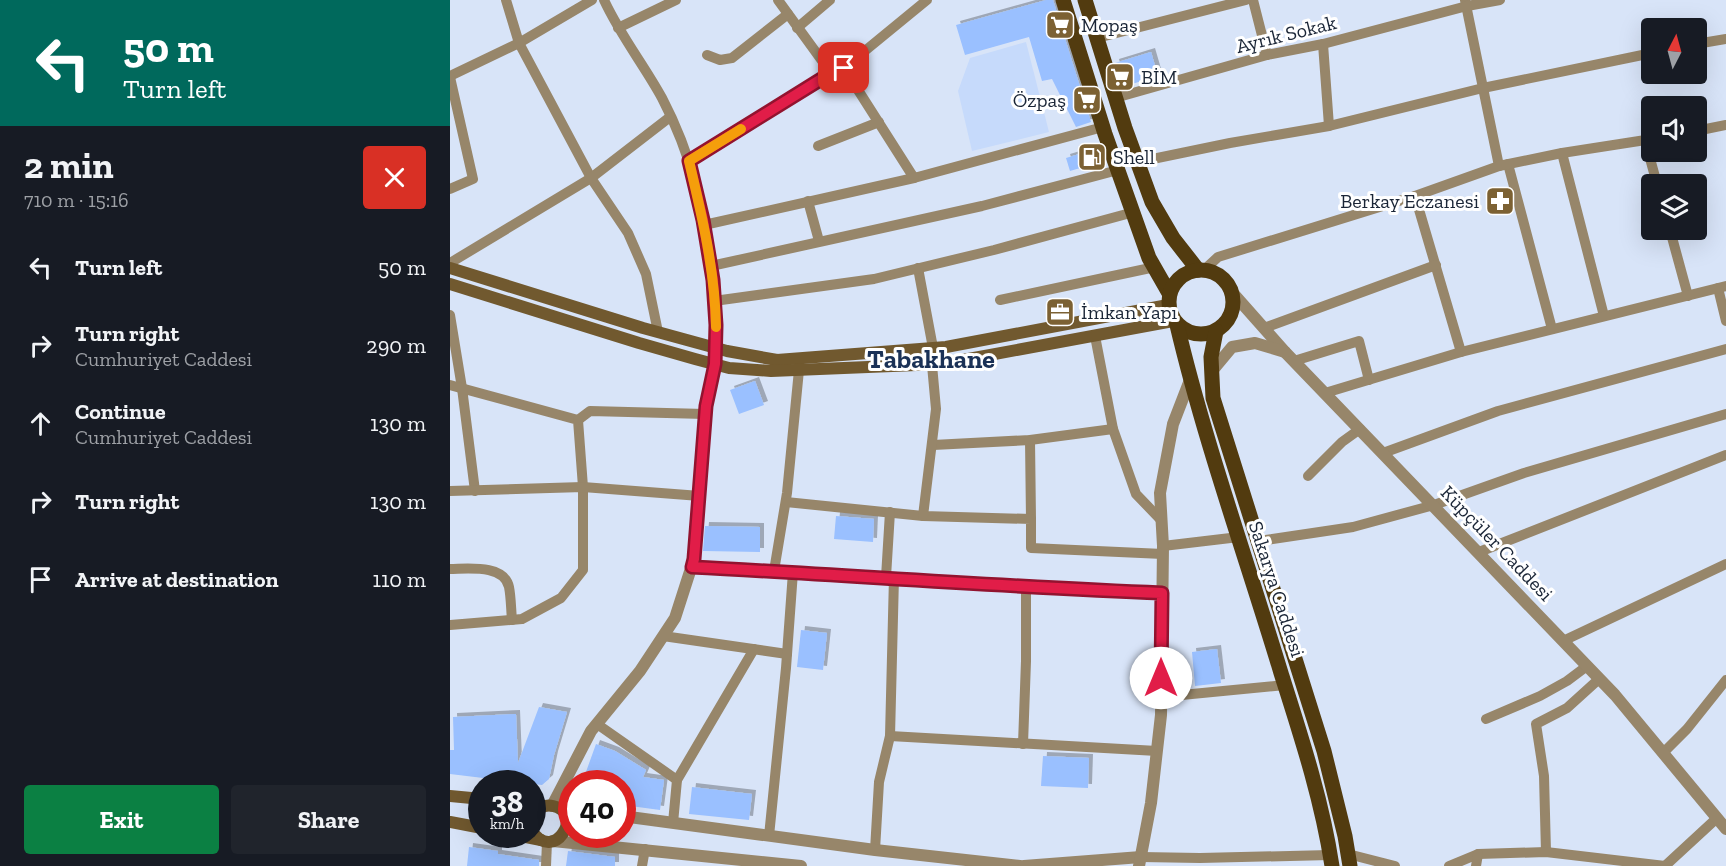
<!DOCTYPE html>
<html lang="en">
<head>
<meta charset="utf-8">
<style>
	body { margin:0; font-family:"Zilla Slab",serif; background:#20242c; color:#f1f3f6; height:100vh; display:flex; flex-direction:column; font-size:22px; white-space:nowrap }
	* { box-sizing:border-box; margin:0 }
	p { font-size:20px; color:#9ea1a6 }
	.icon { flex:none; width:33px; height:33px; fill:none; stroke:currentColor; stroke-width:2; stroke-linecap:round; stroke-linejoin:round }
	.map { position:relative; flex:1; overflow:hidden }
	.drawer { display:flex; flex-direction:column; background:#171b24; width:450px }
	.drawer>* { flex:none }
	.hud { background:#00695c; color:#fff; overflow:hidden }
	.needle { width:39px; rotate:6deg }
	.controls { position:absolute; left:1191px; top:18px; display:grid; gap:12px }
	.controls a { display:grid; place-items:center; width:66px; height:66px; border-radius:6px; background:#171b24; box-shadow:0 6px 24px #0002; font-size:30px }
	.speed { position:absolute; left:18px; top:770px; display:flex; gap:12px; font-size:30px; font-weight:700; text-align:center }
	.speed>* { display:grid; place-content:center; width:78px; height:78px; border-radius:50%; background:#171b24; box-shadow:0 6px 24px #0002; line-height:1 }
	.speed small { font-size:15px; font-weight:400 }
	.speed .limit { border:9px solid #d22; background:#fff; color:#111 }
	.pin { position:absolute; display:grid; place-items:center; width:51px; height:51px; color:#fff; margin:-26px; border-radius:12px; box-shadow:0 3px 9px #0006 }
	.me { position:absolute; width:66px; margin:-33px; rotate:0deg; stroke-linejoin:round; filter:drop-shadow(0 0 4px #0008) }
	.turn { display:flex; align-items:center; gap:21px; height:126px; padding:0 24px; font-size:27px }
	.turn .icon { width:78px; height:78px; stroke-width:2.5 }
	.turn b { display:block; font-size:42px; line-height:51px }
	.round { display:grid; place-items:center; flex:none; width:63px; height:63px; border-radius:6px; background:#20242c }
	.head { display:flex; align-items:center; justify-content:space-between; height:102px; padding:0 24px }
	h1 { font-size:36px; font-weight:800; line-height:45px }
	.button { display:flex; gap:12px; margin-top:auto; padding:12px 24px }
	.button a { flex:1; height:69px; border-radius:6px; background:#0b8043; color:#fff; font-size:24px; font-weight:800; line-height:69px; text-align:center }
	.button a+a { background:#20242c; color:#f1f3f6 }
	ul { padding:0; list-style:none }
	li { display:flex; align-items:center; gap:18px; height:78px; padding:0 24px }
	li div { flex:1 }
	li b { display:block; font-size:22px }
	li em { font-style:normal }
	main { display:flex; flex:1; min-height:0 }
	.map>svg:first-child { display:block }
</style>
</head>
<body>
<main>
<section class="drawer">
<div class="hud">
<div class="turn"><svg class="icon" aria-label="left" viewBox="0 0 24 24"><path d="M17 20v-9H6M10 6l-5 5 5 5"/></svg><div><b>50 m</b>Turn left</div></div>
</div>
<div class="head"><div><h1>2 min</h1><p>710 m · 15:16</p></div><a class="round" style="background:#d93025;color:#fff"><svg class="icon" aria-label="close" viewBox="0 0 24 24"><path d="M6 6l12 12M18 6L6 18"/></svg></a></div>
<ul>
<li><svg class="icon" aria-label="left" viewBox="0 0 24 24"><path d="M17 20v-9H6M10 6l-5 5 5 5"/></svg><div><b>Turn left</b></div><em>50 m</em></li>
<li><svg class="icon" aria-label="right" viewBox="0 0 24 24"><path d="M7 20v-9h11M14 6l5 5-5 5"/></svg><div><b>Turn right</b><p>Cumhuriyet Caddesi</p></div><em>290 m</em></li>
<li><svg class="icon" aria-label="ahead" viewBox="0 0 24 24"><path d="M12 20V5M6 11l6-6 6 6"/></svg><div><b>Continue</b><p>Cumhuriyet Caddesi</p></div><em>130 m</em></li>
<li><svg class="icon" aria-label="right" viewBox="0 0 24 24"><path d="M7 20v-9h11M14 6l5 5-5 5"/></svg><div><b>Turn right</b></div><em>130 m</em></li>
<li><svg class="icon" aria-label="arrive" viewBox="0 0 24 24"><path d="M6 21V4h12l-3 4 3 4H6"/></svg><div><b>Arrive at destination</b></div><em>110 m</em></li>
</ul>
<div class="button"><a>Exit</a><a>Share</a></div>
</section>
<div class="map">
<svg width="1276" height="866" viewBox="0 0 1276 866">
	<defs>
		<filter id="shadow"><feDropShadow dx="4" dy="-4" stdDeviation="0" flood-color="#0004"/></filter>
	</defs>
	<rect width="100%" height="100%" fill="#d8e4f8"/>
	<polygon fill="#c6dafb" points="576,42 599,132 522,151 508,91 520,58"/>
	<g fill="#9ac0ff" filter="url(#shadow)">
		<polygon points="596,0 603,0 641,122 626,127 602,79 592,81 579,37 515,55 506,25"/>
		<polygon points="701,52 708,76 672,87 665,63"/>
		<polygon points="649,148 654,161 620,171 616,158"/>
		<polygon points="305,381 314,405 289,414 280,390"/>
		<polygon points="386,516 424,519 423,542 384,539"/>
		<polygon points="255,526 310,527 310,552 253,551"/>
		<polygon points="351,630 377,633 373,670 347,667"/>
		<polygon points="767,649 771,683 745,686 742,652"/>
		<polygon points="89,707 117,712 104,755 99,779 92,785 0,774 0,750 4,750 3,717 66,714 68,763"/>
		<polygon points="146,744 165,751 196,770 193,777 214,780 210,810 173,805 176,783 132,783"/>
		<polygon points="593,756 639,758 638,788 591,786"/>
		<polygon points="242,787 302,794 299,820 239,814"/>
		<polygon points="19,847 48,851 48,854 89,860 89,866 17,866"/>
		<polygon points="118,851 165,857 165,866 116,866"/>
	</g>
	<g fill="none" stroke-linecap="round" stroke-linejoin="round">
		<g stroke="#97866a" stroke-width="10">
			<polyline points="56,0 69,43 141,178 178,233 196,274 208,332"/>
			<path d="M154,0C170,35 194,65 212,98C241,153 258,219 263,282C266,309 264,336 265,364"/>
			<polyline points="328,0 381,73"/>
			<polyline points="803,0 817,55"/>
			<polyline points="1015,0 1049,166"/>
			<polyline points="168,28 226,0"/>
			<polyline points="347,28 380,0"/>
			<polyline points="647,38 796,0"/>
			<polyline points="873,44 879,126"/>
			<polyline points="1246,44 1276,39"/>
			<polyline points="257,55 270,60 282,58 338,14"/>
			<polyline points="394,68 464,178 653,127"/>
			<polyline points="0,76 69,43 142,0"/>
			<polyline points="0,77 23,179 0,189"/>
			<polyline points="665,98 817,55 873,44 1017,6 1050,0"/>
			<polyline points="1246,131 1276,125"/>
			<polyline points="1195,140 1207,184"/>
			<polyline points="368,146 429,122"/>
			<polyline points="1112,153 1154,316"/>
			<polyline points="239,161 381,73 394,68 477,0"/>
			<polyline points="688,162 780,143 879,126 1033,88 1202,53"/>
			<polyline points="1058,164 1102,329"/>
			<polyline points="965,196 1011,352"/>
			<polyline points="358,201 369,241"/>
			<polyline points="254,225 464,178"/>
			<polyline points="1220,230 1238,296"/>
			<polyline points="0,263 141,178 220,117"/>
			<polyline points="261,266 532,206 668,170"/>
			<polyline points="468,268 483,348"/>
			<polyline points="754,270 768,257 965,196 1049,166 1112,153 1202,139"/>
			<polyline points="1268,288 1276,321"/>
			<polyline points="550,300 705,267"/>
			<polyline points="264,301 424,279 544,250 684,212"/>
			<polyline points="0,315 12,388 25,491"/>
			<polyline points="814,328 986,265"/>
			<polyline points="645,336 663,429 686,494 711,520"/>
			<polyline points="844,361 909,341 919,380"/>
			<polyline points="0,385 128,420 133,487 133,570 111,598 72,619 0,625"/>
			<polyline points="875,393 1011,352 1276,286"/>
			<polyline points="128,420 140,411 255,414"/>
			<polyline points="580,440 581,519"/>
			<polyline points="483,445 580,440 663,429"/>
			<polyline points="933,453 1048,411 1276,349"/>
			<polyline points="858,476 892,442 910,429"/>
			<polyline points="0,491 133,487 250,496"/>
			<polyline points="336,502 473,516 581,519 581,548 713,554"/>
			<polyline points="473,516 486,409 482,365"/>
			<polyline points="809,541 903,527 984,505 1074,473 1276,414"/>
			<polyline points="713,546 789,537"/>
			<polyline points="1029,552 1276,455"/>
			<path d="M242,566C398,575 555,586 712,593"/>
			<path d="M0,569C17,569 54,564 59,587C61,597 61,609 62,620"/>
			<polyline points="324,571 337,493 349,370"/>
			<polyline points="436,577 440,512"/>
			<polyline points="213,636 337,654"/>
			<polyline points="1113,641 1276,564"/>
			<polyline points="711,697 835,685"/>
			<polyline points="1036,719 1090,696 1117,681 1137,666"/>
			<polyline points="147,724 227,780"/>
			<polyline points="440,736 707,751"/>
			<polyline points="573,744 576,661 576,587"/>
			<polyline points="1213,753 1237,729 1276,680"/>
			<polyline points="223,823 227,780 304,649"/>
			<polyline points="319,836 336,668 343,572"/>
			<polyline points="425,850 429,782 440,736 444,577"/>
			<polyline points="1096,852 1094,776 1086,724 1117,708 1149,679"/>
			<polyline points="898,854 945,866"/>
			<polyline points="691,857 750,858 880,855"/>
			<polyline points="96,866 97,842"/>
			<polyline points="192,866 195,849"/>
			<polyline points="999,866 1028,854 1096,852 1215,866"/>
			<polyline points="1026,866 1028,854"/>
			<polyline points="1215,866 1267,818"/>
		</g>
		<g stroke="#97866a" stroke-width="12">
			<polyline points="781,291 835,352 1165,695 1276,829"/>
			<polyline points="762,371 782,347 805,343 835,352"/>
			<polyline points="102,806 141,731 190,671 225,618 244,559 256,406 265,364"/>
			<polyline points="172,816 425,850 570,866"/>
			<polyline points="103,841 351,866"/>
			<polyline points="574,866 691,857"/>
			<polyline points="689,866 701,803 711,715 713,546 710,493 723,424 740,380"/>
		</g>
		<g stroke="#71592f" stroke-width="12">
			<polyline points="0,268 193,328 277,351 327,360 496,347 718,305"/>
			<polyline points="0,284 189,343 245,359 279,368 321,371 491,364 723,321"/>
			<polyline points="0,796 32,799"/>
			<path d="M82,816C87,809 94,804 103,806C135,813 104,864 82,831"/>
			<polyline points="0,822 32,828"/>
			<polyline points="61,834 91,840"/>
		</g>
		<g stroke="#523b0f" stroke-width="15">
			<polyline points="613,0 655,134 699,258 719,293"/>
			<polyline points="635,0 675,128 702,202 723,238 748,270"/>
			<circle cx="751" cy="302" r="32"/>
			<path d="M727,325C755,443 796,557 831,673C851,736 872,800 882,866"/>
			<polyline points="766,331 761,357 763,398 874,751 895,836 900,866"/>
		</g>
	</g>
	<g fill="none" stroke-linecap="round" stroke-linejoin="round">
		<g stroke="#92132f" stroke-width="15">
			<path id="route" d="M394,68L381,73L239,161L253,220L263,280L266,325L265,364L256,406L244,559L242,567C398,575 555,587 712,593L711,678"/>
		</g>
		<use href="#route" stroke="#e11d48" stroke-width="10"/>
		<path stroke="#f59e0b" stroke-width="10" d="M266,327C265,270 252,216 239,161L291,129"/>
	</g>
	<defs>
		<g id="supermarket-square" transform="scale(1.5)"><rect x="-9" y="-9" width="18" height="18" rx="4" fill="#7c6133" stroke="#fff"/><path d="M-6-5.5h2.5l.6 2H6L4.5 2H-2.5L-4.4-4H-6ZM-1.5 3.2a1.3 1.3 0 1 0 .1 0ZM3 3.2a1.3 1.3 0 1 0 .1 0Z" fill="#fff"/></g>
		<g id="fuel-square" transform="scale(1.5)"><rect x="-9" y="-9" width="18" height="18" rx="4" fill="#7c6133" stroke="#fff"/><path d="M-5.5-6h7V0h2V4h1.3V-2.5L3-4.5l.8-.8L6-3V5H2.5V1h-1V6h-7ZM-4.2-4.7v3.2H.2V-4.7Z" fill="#fff"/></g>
		<g id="pharmacy-square" transform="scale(1.5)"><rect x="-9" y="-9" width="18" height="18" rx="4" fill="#7c6133" stroke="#fff"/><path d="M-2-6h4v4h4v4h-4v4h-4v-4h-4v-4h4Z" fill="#fff"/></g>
		<g id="office-square" transform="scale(1.5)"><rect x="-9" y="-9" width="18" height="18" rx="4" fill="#7c6133" stroke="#fff"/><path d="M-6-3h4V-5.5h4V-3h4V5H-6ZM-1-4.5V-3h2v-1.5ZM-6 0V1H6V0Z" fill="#fff"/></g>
	</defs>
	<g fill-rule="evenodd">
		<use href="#supermarket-square" x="610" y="25"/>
		<use href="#supermarket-square" x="670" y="77"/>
		<use href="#supermarket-square" x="637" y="100"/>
		<use href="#fuel-square" x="642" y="157"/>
		<use href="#pharmacy-square" x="1050" y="201"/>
		<use href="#office-square" x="610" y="312"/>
	</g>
	<g text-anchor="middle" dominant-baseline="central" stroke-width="6" stroke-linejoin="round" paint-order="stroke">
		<g font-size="20" fill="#1a2536" stroke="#fff" text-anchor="start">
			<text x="631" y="25">Mopaş</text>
			<text x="691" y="77">BİM</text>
			<text x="616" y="100" text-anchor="end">Özpaş</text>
			<text x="663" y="157">Shell</text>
			<text x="1029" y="201" text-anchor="end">Berkay Eczanesi</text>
			<text x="631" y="312">İmkan Yapı</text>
		</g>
		<g font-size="20" fill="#1a2536" stroke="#fff">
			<text transform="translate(836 34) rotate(-14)">Ayrık Sokak</text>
			<text transform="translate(1047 543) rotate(46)">Küpçüler Caddesi</text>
			<text transform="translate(827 589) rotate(72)">Sakarya Caddesi</text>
		</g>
		<g font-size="26" font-weight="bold" fill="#1a3156" stroke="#fff">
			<text x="481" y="359">Tabakhane</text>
		</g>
	</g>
</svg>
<div class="controls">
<a><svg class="needle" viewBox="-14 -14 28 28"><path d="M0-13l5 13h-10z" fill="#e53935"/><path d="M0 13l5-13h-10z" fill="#9ea1a6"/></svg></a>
<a><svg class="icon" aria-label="sound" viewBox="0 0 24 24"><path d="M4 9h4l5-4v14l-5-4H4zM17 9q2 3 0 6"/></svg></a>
<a><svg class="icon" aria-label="layers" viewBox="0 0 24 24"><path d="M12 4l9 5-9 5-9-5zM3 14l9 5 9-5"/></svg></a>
</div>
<div class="speed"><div>38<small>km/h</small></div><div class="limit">40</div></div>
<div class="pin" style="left:394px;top:68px;background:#d93025"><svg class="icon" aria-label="arrive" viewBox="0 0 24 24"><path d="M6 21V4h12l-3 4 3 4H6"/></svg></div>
<svg class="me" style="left:711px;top:678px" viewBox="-20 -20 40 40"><circle r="19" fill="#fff"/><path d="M0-13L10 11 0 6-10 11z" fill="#e11d48"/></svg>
</div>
</main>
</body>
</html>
